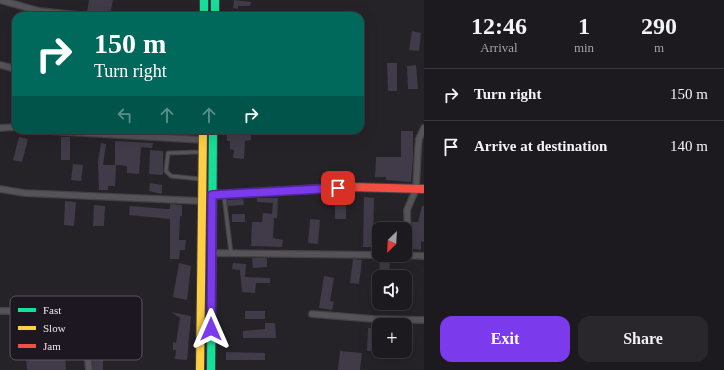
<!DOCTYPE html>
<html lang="en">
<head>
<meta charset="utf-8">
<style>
	body { margin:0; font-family:Georgia,serif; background:#29272b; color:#f1f3f6; height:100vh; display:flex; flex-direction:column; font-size:15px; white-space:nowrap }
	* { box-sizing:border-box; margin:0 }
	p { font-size:13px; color:#a0a1a4 }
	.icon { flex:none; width:22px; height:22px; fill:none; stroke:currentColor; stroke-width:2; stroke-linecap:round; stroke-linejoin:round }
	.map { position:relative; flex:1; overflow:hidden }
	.sheet { display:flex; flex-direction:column; background:#1c1a1e; width:300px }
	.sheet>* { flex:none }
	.hud { position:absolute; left:12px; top:12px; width:352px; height:122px; border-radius:12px; box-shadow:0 4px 16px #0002,0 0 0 1px #3a383c; background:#00695c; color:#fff; overflow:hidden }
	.needle { width:26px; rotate:204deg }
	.buttons { position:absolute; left:372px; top:222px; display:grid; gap:8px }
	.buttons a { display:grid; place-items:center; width:40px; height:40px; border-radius:8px; background:#1c1a1e; box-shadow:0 4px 16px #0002,0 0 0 1px #3a383c; font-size:20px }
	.pin { position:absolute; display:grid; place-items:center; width:34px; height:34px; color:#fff; margin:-17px; border-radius:8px; box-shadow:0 2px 6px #0006 }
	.me { position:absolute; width:44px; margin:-22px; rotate:0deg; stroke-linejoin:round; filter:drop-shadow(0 0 3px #0008) }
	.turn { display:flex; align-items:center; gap:14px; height:84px; padding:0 16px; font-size:18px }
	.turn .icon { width:52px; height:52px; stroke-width:2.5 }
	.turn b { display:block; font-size:28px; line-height:34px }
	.lanes { display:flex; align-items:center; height:38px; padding:0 16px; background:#0003; justify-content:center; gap:20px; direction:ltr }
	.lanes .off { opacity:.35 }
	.eta { display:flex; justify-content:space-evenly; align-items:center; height:68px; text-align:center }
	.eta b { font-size:24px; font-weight:700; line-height:28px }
	.primary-button { display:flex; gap:8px; margin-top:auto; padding:8px 16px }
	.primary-button a { flex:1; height:46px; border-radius:12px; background:#7c3aed; color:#fff; font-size:16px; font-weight:700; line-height:46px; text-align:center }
	.primary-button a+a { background:#29272b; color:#f1f3f6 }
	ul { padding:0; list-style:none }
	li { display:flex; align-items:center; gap:12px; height:52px; padding:0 16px; border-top:1px solid #3a383c }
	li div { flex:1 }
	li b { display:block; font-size:15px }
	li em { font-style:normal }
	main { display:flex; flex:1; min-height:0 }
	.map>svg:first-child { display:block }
</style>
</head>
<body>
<main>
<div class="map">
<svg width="424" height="370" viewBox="0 0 424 370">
	<rect width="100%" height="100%" fill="#252328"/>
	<g fill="#413a48">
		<polygon points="89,0 113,0 110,14 98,11 97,14 87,12"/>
		<polygon points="234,0 251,2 250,6 238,6 238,9 233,8"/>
		<polygon points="412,31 421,33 419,51 409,50"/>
		<polygon points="387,63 397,63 397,91 388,91"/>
		<polygon points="416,65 418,89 408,89 407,66"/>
		<polygon points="227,130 236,130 236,134 251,133 251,140 245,141 244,159 233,158 234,150 230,149 230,141 227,141"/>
		<polygon points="401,131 413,131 413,158 411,182 386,180 386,177 375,177 376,157 401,157"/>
		<polygon points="19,137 28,139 22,162 13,160"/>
		<rect x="61" y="137" width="9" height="23"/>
		<polygon points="115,141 153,143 152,148 141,147 139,174 127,173 127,166 116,165 115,186 108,186 108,190 99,190 98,162 101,143 106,144 103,165 115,165"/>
		<polygon points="150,150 163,151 163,175 149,174"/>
		<polygon points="73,164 83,165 81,181 71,180"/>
		<polygon points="150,183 162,185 162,194 149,191"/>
		<rect x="335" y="193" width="11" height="26"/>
		<polygon points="364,197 374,198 373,247 363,247"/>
		<polygon points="257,198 278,198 277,218 274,218 273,238 283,240 282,247 251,246 252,222 262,222 263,213 272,214 273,203 257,202"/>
		<polygon points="243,199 244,205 228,206 227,200"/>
		<polygon points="65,201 76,202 74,226 64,225"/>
		<polygon points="170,204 182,205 182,216 180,216 179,240 186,240 185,250 180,250 179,259 170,259 170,219 129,215 130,206 166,209 170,209"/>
		<polygon points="94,205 105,206 104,226 93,226"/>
		<polygon points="422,206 424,206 424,242 421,241 421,250 413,249 412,222 418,222"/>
		<rect x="232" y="214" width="13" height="8"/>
		<polygon points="310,219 320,220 318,244 308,243"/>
		<polygon points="252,258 267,258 267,267 253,268"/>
		<polygon points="353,259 362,260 359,284 350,283"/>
		<polygon points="380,260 390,261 389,277 379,277"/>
		<polygon points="179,263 191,266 187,300 173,297"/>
		<polygon points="233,263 246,264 245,277 270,278 270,283 256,283 255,293 242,292 240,270 232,269"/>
		<polygon points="324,276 334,278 330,301 334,302 332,310 319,308"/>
		<rect x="245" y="311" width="20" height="8"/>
		<polygon points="171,312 191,316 187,360 175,359 176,350 173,350 173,342 176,343 180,318"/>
		<polygon points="265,323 275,323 276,338 243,338 243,331 265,329"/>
		<polygon points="368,328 377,328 376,351 367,351"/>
		<polygon points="91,349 103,349 103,370 93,370"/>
		<polygon points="52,350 65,350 66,370 27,370 26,352"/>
		<polygon points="340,351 362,353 360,370 338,370"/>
		<polygon points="226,352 265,353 265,360 226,360"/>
	</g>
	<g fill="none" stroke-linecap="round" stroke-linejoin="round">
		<g stroke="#434145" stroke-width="5">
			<g id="lane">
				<polyline points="200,179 171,176 166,171 168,153 201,152"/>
				<polyline points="224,196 231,253"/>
			</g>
		</g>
		<g stroke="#434145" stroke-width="8">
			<g id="street">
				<polyline points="0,0 39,11 87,16"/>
				<polyline points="0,65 16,69"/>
				<polyline points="0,128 16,127"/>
				<polyline points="34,130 203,140"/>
				<polyline points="0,189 24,193 201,201"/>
				<polyline points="211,253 379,255"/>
				<polyline points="396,255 424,256"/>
				<polyline points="409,255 407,210 416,189 418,149 419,139 424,128"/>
				<polyline points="0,311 83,311 89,370"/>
				<polyline points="312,314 374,319 424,320"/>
			</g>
		</g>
		<g stroke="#434145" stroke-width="10">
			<g id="fast">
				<polyline points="204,0 204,16"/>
				<polyline points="215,0 215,16"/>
				<polyline points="211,370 213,130"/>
			</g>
		</g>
		<g stroke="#434145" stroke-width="10">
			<polyline id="slow" points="200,370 203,130"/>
		</g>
		<g stroke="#434145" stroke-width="10">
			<polyline id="jam" points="212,195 351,187 424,189"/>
		</g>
		<use href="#lane" stroke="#555357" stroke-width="3"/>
		<use href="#street" stroke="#555357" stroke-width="5.5"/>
		<use href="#fast" stroke="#16e098" stroke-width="8"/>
		<use href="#slow" stroke="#ffcf43" stroke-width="8"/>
		<use href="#jam" stroke="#f24e42" stroke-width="8"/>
	</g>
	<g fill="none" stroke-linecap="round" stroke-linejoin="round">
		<g stroke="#51269a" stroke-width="10">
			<polyline id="route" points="211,329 212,195 338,188"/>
		</g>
		<use href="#route" stroke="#7c3aed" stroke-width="7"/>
	</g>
	<rect x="10" y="296" width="132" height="64" rx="6" fill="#1c1721" stroke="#5a555f" stroke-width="1"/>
	<rect x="18" y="308" width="18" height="4" fill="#16e098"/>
	<rect x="18" y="326" width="18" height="4" fill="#ffcf43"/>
	<rect x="18" y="344" width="18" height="4" fill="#f24e42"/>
	<g font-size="11" fill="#eae7ef">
		<text x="43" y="314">Fast</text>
		<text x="43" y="332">Slow</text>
		<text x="43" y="350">Jam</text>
	</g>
</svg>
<div class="buttons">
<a><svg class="needle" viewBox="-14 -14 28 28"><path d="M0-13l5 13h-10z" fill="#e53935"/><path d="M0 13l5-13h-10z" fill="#a0a1a4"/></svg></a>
<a><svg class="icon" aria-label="sound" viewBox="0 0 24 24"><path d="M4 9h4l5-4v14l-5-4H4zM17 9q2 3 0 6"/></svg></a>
<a>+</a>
</div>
<div class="pin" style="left:338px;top:188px;background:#d93025"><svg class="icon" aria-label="arrive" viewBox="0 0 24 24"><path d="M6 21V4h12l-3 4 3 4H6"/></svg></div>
<svg class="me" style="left:211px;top:329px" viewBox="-20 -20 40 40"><path d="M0-17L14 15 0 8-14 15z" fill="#7c3aed" stroke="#fff" stroke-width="4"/></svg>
<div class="hud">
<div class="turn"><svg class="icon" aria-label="right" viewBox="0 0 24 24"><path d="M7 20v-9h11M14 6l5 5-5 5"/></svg><div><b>150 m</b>Turn right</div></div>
<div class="lanes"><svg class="icon off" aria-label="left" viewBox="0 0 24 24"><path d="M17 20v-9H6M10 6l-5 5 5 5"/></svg><svg class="icon off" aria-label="ahead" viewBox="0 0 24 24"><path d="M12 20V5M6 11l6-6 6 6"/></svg><svg class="icon off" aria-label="ahead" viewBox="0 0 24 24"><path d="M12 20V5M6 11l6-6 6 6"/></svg><svg class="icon" aria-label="right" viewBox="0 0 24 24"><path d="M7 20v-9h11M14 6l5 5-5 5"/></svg></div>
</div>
</div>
<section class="sheet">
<div class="eta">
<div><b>12:46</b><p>Arrival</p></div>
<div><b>1</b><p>min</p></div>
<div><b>290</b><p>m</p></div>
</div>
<ul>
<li><svg class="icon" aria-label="right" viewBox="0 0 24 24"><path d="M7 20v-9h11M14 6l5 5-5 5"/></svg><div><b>Turn right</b></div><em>150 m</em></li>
<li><svg class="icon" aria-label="arrive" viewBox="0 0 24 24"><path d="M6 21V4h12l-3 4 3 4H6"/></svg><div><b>Arrive at destination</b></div><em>140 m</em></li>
</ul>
<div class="primary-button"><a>Exit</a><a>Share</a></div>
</section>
</main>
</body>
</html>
